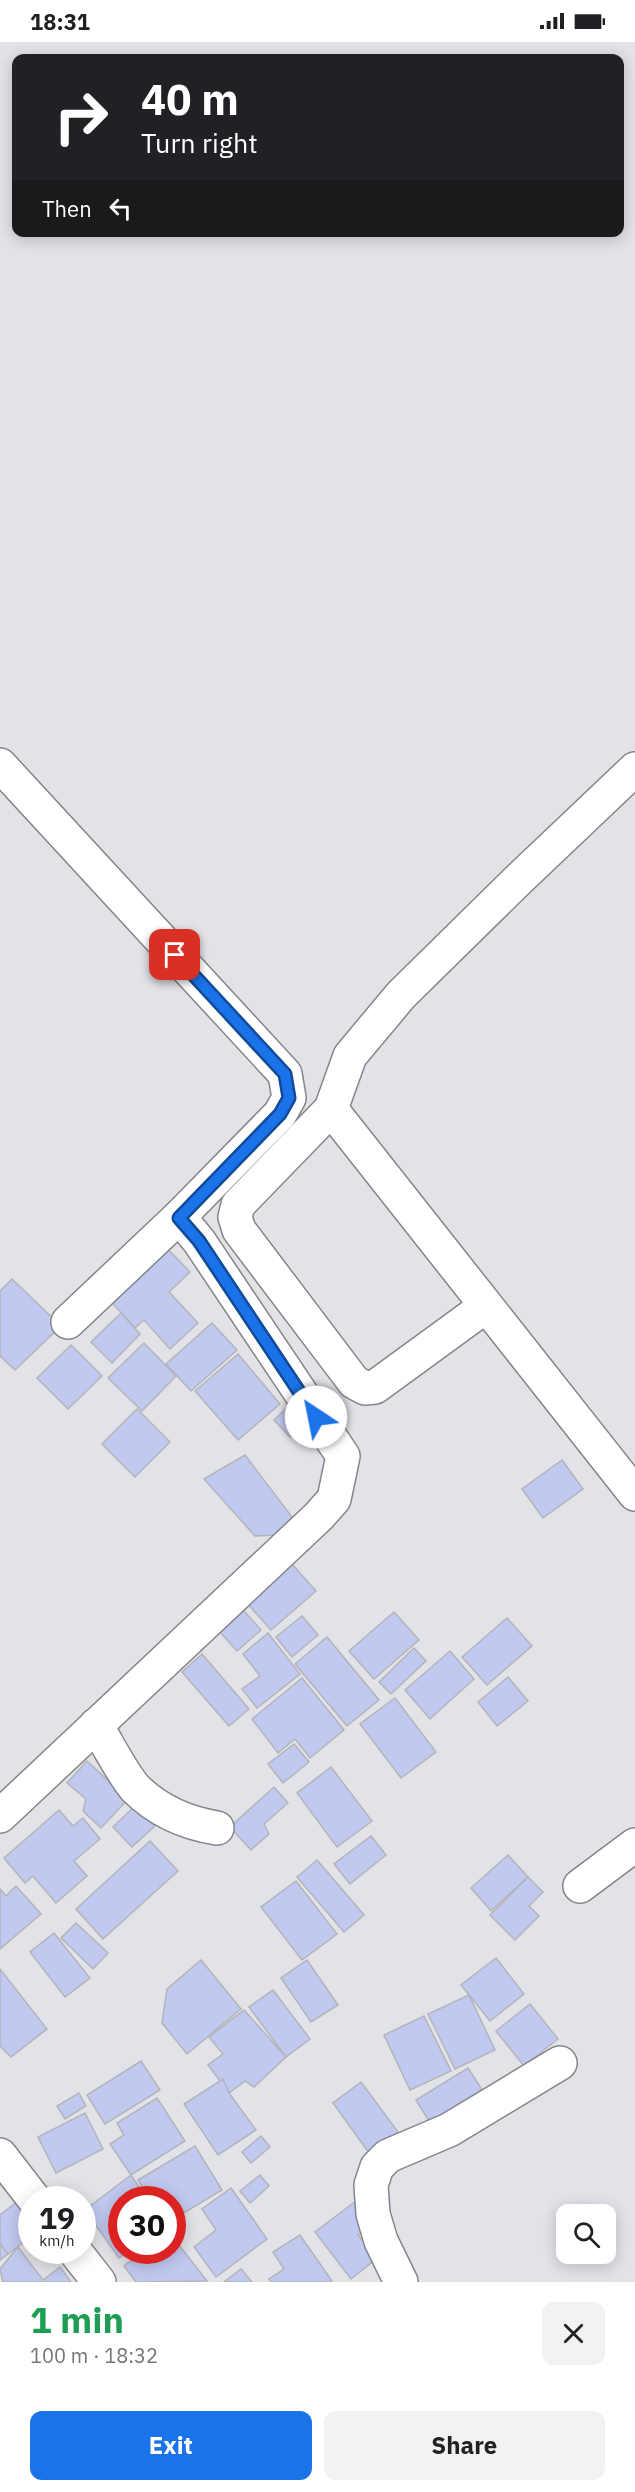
<!DOCTYPE html>
<html lang="en">
<head>
<meta charset="utf-8">
<style>
	body { margin:0; font-family:"IBM Plex Sans",sans-serif; background:#f2f2f2; color:#202124; height:100vh; display:flex; flex-direction:column; font-size:22px; white-space:nowrap }
	* { box-sizing:border-box; margin:0 }
	p { font-size:20px; color:#757577 }
	.icon { flex:none; width:33px; height:33px; fill:none; stroke:currentColor; stroke-width:2; stroke-linecap:round; stroke-linejoin:round }
	.map { position:relative; height:2240px; overflow:hidden }
	.panel { display:flex; flex-direction:column; background:#fff; flex:1 }
	.panel>* { flex:none }
	.banner { position:absolute; left:12px; top:12px; width:612px; height:183px; border-radius:12px; box-shadow:0 3px 15px #0003; background:#202124; color:#fff; overflow:hidden }
	.fabs { position:absolute; left:556px; top:2162px; display:grid; gap:12px }
	.fabs a { display:grid; place-items:center; width:60px; height:60px; border-radius:12px; background:#fff; box-shadow:0 3px 15px #0003; font-size:30px }
	.speed { position:absolute; left:18px; top:2144px; display:flex; gap:12px; font-size:30px; font-weight:700; text-align:center }
	.speed>* { display:grid; place-content:center; width:78px; height:78px; border-radius:50%; background:#fff; box-shadow:0 3px 15px #0003; line-height:1 }
	.speed small { font-size:15px; font-weight:400 }
	.speed .limit { border:9px solid #d22; background:#fff; color:#111 }
	.pin { position:absolute; display:grid; place-items:center; width:51px; height:51px; color:#fff; margin:-26px; border-radius:12px; box-shadow:0 3px 9px #0006 }
	.me { position:absolute; width:66px; margin:-33px; rotate:326deg; stroke-linejoin:round; filter:drop-shadow(0 0 4px #0008) }
	.turn { display:flex; align-items:center; gap:21px; height:126px; padding:0 30px; font-size:27px }
	.turn .icon { width:78px; height:78px; stroke-width:2.5 }
	.turn b { display:block; font-size:42px; line-height:51px }
	.then { display:flex; align-items:center; height:57px; padding:0 30px; background:#0003; gap:12px; font-size:22px }
	.round { display:grid; place-items:center; flex:none; width:63px; height:63px; border-radius:12px; background:#f2f2f2 }
	.overview { display:flex; align-items:center; justify-content:space-between; height:102px; padding:0 30px }
	h1 { font-size:36px; font-weight:700; line-height:45px; color:#1e9e55 }
	.button { display:flex; gap:12px; margin-top:auto; padding:12px 30px }
	.button a { flex:1; height:69px; border-radius:12px; background:#1a73e8; color:#fff; font-size:24px; font-weight:700; line-height:69px; text-align:center }
	.button a+a { background:#f2f2f2; color:#202124 }
	.status { display:flex; justify-content:space-between; align-items:center; height:42px; padding:0 30px; background:#fff; direction:ltr }
	.status svg { height:16px; fill:currentColor }
	.map>svg:first-child { display:block }
</style>
</head>
<body>
<div class="status"><b>18:31</b><svg viewBox="0 0 49 12"><path d="M0 12V9h3v3zM5 12V6h3v6zM10 12V3h3v9zM15 12V0h3v12zM26 1h20v11H26zM47 4h2v5h-2z"/></svg></div>
<div class="map">
<svg width="635" height="2240" viewBox="0 0 635 2240">
	<rect width="100%" height="100%" fill="#e2e3e8"/>
	<g fill="#c2c9f1" stroke="#b3b4b9" stroke-width="1.5">
		<polygon points="162,1201 190,1230 169,1250 198,1281 170,1307 144,1278 135,1286 105,1253"/>
		<polygon points="12,1237 61,1284 15,1328 0,1314 0,1249"/>
		<polygon points="121,1271 140,1292 112,1321 91,1300"/>
		<polygon points="212,1281 237,1308 191,1349 166,1322"/>
		<polygon points="144,1301 176,1334 142,1369 108,1336"/>
		<polygon points="71,1303 102,1334 68,1367 37,1336"/>
		<polygon points="238,1312 280,1362 238,1398 195,1349"/>
		<polygon points="291,1362 307,1379 290,1395 274,1378"/>
		<polygon points="137,1367 170,1400 135,1435 102,1402"/>
		<polygon points="245,1413 292,1475 280,1493 255,1494 204,1437"/>
		<polygon points="562,1418 583,1447 543,1476 522,1447"/>
		<polygon points="291,1521 316,1549 271,1588 246,1560"/>
		<polygon points="243,1568 261,1588 237,1609 219,1589"/>
		<polygon points="394,1570 419,1598 374,1637 349,1609"/>
		<polygon points="302,1574 318,1593 292,1615 276,1595"/>
		<polygon points="507,1576 532,1604 487,1643 462,1615"/>
		<polygon points="268,1591 300,1632 257,1666 242,1647 260,1634 243,1612"/>
		<polygon points="327,1595 379,1658 347,1684 295,1622"/>
		<polygon points="414,1606 426,1619 391,1652 379,1640"/>
		<polygon points="450,1609 474,1637 430,1677 405,1648"/>
		<polygon points="202,1612 249,1667 229,1684 182,1630"/>
		<polygon points="508,1635 528,1659 497,1684 478,1660"/>
		<polygon points="302,1636 344,1688 310,1716 295,1697 278,1711 252,1677"/>
		<polygon points="395,1656 436,1710 401,1736 360,1682"/>
		<polygon points="294,1702 309,1720 283,1741 268,1722"/>
		<polygon points="87,1719 128,1757 101,1786 83,1769 86,1757 67,1741"/>
		<polygon points="331,1725 372,1779 337,1805 297,1751"/>
		<polygon points="274,1745 288,1761 264,1782 269,1792 251,1808 230,1785"/>
		<polygon points="135,1764 155,1784 132,1805 113,1785"/>
		<polygon points="59,1768 73,1784 83,1776 100,1797 74,1819 87,1834 56,1861 33,1834 25,1841 4,1816"/>
		<polygon points="371,1794 386,1813 350,1842 334,1822"/>
		<polygon points="150,1799 178,1829 103,1897 76,1867"/>
		<polygon points="508,1813 528,1835 491,1869 471,1846"/>
		<polygon points="317,1818 364,1873 344,1890 297,1835"/>
		<polygon points="528,1835 543,1850 529,1864 539,1874 515,1898 490,1873"/>
		<polygon points="296,1839 337,1892 302,1918 261,1865"/>
		<polygon points="16,1844 41,1872 0,1907 0,1847 6,1854"/>
		<polygon points="76,1881 108,1911 93,1927 61,1896"/>
		<polygon points="54,1891 90,1936 65,1955 30,1910"/>
		<polygon points="496,1916 524,1952 490,1979 461,1943"/>
		<polygon points="201,1918 241,1967 187,2012 162,1981 167,1947"/>
		<polygon points="307,1918 338,1963 311,1980 281,1936"/>
		<polygon points="0,1927 47,1987 11,2015 0,2004"/>
		<polygon points="273,1948 310,1997 286,2015 249,1965"/>
		<polygon points="469,1953 495,2008 455,2027 428,1972"/>
		<polygon points="530,1962 558,1997 524,2024 496,1989"/>
		<polygon points="244,1968 286,2015 254,2045 245,2039 229,2051 208,2023 223,2012 209,1995"/>
		<polygon points="424,1974 451,2029 410,2048 384,1993"/>
		<polygon points="141,2019 160,2048 105,2082 87,2053"/>
		<polygon points="468,2026 488,2057 435,2089 416,2058"/>
		<polygon points="223,2037 229,2051 256,2088 218,2113 184,2062"/>
		<polygon points="361,2040 398,2090 369,2111 333,2061"/>
		<polygon points="79,2051 86,2064 65,2077 57,2064"/>
		<polygon points="157,2056 185,2099 131,2133 110,2102 124,2093 117,2081"/>
		<polygon points="85,2071 103,2107 56,2131 38,2095"/>
		<polygon points="261,2094 270,2105 251,2121 242,2110"/>
		<polygon points="195,2104 222,2148 172,2178 172,2157 150,2157 138,2138"/>
		<polygon points="131,2133 147,2157 122,2157 122,2208 130,2208 119,2216 85,2168"/>
		<polygon points="260,2133 269,2144 250,2161 240,2149"/>
		<polygon points="231,2146 267,2197 216,2235 194,2205 216,2188 202,2167"/>
		<polygon points="356,2159 373,2181 358,2193 376,2217 351,2237 315,2190"/>
		<polygon points="17,2160 32,2166 32,2194 8,2212 0,2202 0,2173"/>
		<polygon points="300,2193 332,2239 330,2240 271,2240 269,2237 284,2227 273,2210"/>
		<polygon points="172,2194 207,2239 136,2240 124,2224 145,2208 172,2208"/>
		<polygon points="0,2202 8,2212 0,2218"/>
		<polygon points="18,2205 43,2238 60,2225 71,2240 3,2240 0,2227"/>
		<polygon points="241,2227 252,2240 224,2240"/>
	</g>
	<g fill="none" stroke-linecap="round" stroke-linejoin="round">
		<g stroke="#84858a" stroke-width="36">
			<g id="minor">
				<polyline points="0,723 285,1032 289,1056 280,1072 179,1175 199,1199 343,1414 334,1457 319,1474 0,1774"/>
				<polyline points="635,727 516,840 401,953 350,1014 331,1067 635,1452"/>
				<polyline points="331,1067 238,1163 235,1175 239,1188 354,1340 365,1346 375,1345 486,1264"/>
				<polyline points="68,1280 179,1175"/>
				<path d="M96,1683C107,1701 122,1731 135,1746C158,1769 186,1781 217,1786"/>
				<polyline points="580,1844 635,1803"/>
				<polyline points="0,2113 34,2157"/>
				<polyline points="74,2208 99,2240"/>
				<polyline points="401,2240 381,2199 373,2172 371,2143 377,2125 388,2114 449,2088 560,2021"/>
			</g>
		</g>
		<use href="#minor" stroke="#fff" stroke-width="33"/>
	</g>
	<g fill="none" stroke-linecap="round" stroke-linejoin="round">
		<g stroke="#114b97" stroke-width="15">
			<polyline id="route" points="175,913 285,1032 289,1056 280,1072 179,1176 199,1199 316,1375"/>
		</g>
		<use href="#route" stroke="#1a73e8" stroke-width="10"/>
	</g>
</svg>
<div class="fabs">
<a><svg class="icon" aria-label="search" viewBox="0 0 24 24"><circle cx="10" cy="10" r="6"/><path d="M15 15l6 6"/></svg></a>
</div>
<div class="speed"><div>19<small>km/h</small></div><div class="limit">30</div></div>
<div class="pin" style="left:175px;top:913px;background:#d93025"><svg class="icon" aria-label="arrive" viewBox="0 0 24 24"><path d="M6 21V4h12l-3 4 3 4H6"/></svg></div>
<svg class="me" style="left:316px;top:1375px" viewBox="-20 -20 40 40"><circle r="19" fill="#fff"/><path d="M0-13L10 11 0 6-10 11z" fill="#1a73e8"/></svg>
<div class="banner">
<div class="turn"><svg class="icon" aria-label="right" viewBox="0 0 24 24"><path d="M7 20v-9h11M14 6l5 5-5 5"/></svg><div><b>40 m</b>Turn right</div></div>
<div class="then">Then<svg class="icon" aria-label="left" viewBox="0 0 24 24"><path d="M17 20v-9H6M10 6l-5 5 5 5"/></svg></div>
</div>
</div>
<section class="panel">
<div class="overview"><div><h1>1 min</h1><p>100 m · 18:32</p></div><a class="round"><svg class="icon" aria-label="close" viewBox="0 0 24 24"><path d="M6 6l12 12M18 6L6 18"/></svg></a></div>
<div class="button"><a>Exit</a><a>Share</a></div>
</section>
</body>
</html>
